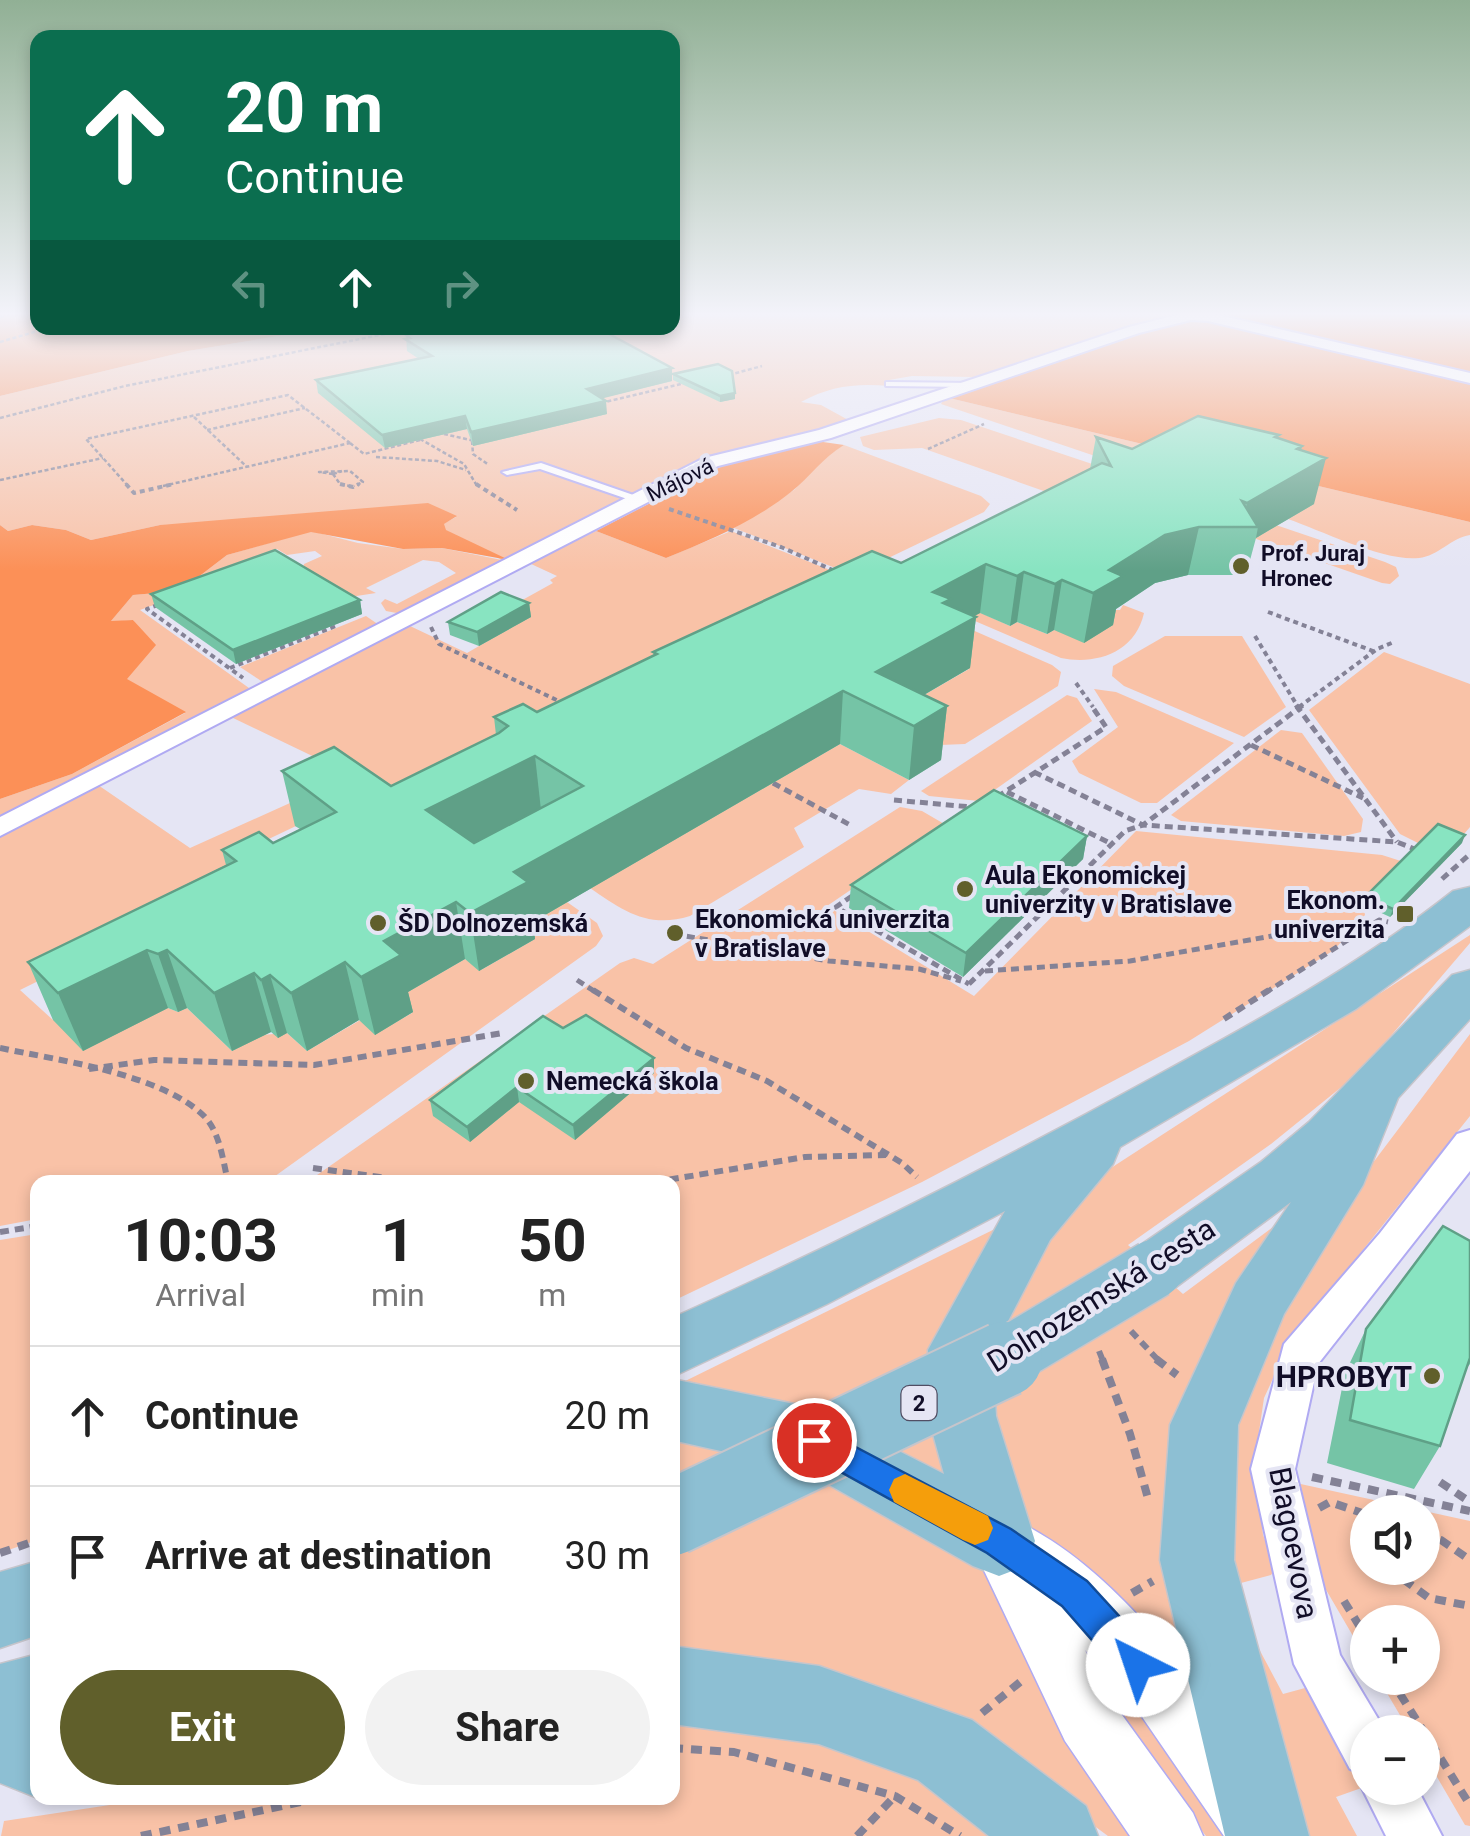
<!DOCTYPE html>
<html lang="en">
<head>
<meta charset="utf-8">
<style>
	body { margin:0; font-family:Roboto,sans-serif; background:#f2f2f2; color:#222; height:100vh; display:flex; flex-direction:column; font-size:38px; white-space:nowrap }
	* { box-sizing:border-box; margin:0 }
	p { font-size:32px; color:#767676 }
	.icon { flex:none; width:55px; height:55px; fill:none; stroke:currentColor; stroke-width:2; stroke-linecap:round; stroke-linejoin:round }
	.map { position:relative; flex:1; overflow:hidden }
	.side { position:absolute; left:30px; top:1175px; width:650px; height:630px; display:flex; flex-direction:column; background:#fff; border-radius:20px; box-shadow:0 5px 15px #0003 }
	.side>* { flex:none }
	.banner { position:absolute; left:30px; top:30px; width:650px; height:305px; border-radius:20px; box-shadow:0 5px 15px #0003; background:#0b6e4f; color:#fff; overflow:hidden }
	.tools { position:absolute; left:1350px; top:1495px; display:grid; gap:20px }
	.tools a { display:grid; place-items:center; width:90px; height:90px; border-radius:50%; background:#fff; box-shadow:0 5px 15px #0003; font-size:50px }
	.pin { position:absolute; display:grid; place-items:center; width:85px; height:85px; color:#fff; margin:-42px; border:5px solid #fff; border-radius:50%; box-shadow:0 2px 10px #0007 }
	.me { position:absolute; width:110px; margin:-55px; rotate:319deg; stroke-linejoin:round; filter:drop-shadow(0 0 8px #0008) }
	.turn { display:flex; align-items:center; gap:35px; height:210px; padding:0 30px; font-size:45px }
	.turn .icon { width:130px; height:130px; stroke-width:2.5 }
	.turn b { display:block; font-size:70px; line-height:85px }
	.lanes { display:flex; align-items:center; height:95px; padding:0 30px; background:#0003; justify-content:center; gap:50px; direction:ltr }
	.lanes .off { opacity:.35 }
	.eta { display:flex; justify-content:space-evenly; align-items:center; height:170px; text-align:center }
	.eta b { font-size:60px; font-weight:700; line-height:70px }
	.primary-button { display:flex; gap:20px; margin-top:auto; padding:20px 30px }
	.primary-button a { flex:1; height:115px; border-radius:60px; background:#605f2b; color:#fff; font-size:40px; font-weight:700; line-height:115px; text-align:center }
	.primary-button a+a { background:#f2f2f2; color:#222 }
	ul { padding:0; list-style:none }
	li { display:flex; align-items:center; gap:30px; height:140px; padding:0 30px; border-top:2px solid #e0e0e0 }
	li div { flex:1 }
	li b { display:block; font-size:38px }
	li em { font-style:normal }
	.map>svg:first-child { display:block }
</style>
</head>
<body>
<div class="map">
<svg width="1470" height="1836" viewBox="0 0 1470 1836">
	<rect width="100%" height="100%" fill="#e5e5f4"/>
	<g fill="#f9c2a7" fill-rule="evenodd">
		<path d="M673,314H1186L974,377L912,376L889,380V386C856,383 830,386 801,402L821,405L852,422L702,461L402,614L386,611L381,603L385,599L397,604L456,573L439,562L423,560L366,588L376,593L350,597L303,570L304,564L322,556L315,551L287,555L277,549L265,554L274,561L140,610L256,693L0,822V799L72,774L185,713L126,679L141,632L133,620L110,622L133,595L180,591L227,555L311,531L358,543L403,549L442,548L502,560L445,530L443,524L456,517L160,525L91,540L66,530L32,525L8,531L0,525V396L188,351L327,328H672Z"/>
		<path d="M945,397L1470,522V535C1451,538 1438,556 1419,558C1385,562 1322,531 1288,519L1313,504L1157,477L941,404Z"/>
		<polygon points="939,418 961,420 1146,482 1095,509 922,448 874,450 863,446 860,437"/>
		<polygon points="844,445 981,496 990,504 984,512 853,575 734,528 794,490 826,456"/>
		<path d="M1006,512L981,613L1010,626L1017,622L1047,634L1091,610H1120L1123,605L1144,613C1135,653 1096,665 1061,658L884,582V570Z"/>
		<polygon points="1264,521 1385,562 1396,567 1399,576 1390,584 1382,583 1236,532"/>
		<polygon points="596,531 666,558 731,531 848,577 404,795 296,826 235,855 253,875 20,990 53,1020 168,1008 178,1012 187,1008 232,1051 261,1035 287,1033 307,1051 369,1015 375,1034 412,1013 397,998 465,959 481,970 533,940 521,928 567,902 597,923 603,936 596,946 271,1179 251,1182 38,1182 37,1219 0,1226 0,836 98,785 190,848 352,775 231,717 410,626 467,653 529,617 508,608 553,583 550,580 557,576 529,563"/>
		<polygon points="879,589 1052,665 1061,672 1058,686 965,744 940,745 872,725 969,669"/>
		<polygon points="366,616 379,625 269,686 240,667"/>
		<polygon points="1165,636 1242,636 1286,707 1244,737 1124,686 1112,676 1113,666"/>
		<polygon points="1384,652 1470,684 1470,827 1464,834 1435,832 1422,845 1400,834 1309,710"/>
		<polygon points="1094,689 1116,692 1234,743 1157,803 1141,803 1079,773 1072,761 1118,727"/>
		<polygon points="1067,695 1077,698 1092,721 979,801 929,796 921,791"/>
		<polygon points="1281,730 1302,733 1363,819 1361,832 1344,836 1181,821 1171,815"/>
		<path d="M840,744L909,780L891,794L859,789L794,828L804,847L690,916C649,929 623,911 590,888Z"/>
		<polygon points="900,807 922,811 946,825 827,906 974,996 1136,831 1382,855 1404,862 1363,904 1365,915 1334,950 1189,1041 922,1182 673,1301 672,1182 307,1182 620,963 634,958 653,964"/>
		<polygon points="1470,935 1470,943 1360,1072 1271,1144 1128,1245 1183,1294 1316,1195 1220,1337 1222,1738 1022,1536 982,1423 983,1331 1074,1192"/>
		<polygon points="1470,1034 1470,1116 1291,1340 1264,1398 1255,1459 1263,1535 1276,1568 1271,1575 1226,1587 1283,1694 1316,1685 1367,1780 1367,1786 1336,1797 1357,1836 1298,1836 1260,1756 1243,1709 1215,1585 1219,1435 1243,1358 1261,1321 1317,1237"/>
		<polygon points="1005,1224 955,1489 673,1387"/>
		<polygon points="37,1234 37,1540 0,1553 0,1240"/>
		<polygon points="672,1437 757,1438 973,1551 1033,1670 1146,1836 1108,1836 1001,1757 673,1664"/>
		<path d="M1296,1483L1470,1521V1826L1465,1825L1423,1753L1422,1732H1410L1378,1678H1422V1622H1368L1367,1660L1311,1564ZM1368,1512H1422V1568H1368Z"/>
		<polygon points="1068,1616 1238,1836 1206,1836 1105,1705"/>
		<polygon points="673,1709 891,1757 1028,1836 1,1836 4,1821 156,1798 672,1798"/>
	</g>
	<g fill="#fc9057">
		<polygon points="0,314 37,314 38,328 327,328 188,351 0,396"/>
		<polygon points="1188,314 1470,314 1470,522 945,397"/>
		<path d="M816,441L844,445C822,458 810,477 791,492C753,522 711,540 666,558L596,531L734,460Z"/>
		<polygon points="428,503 457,516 444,524 446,530 509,560 442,548 403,549 311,532 227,555 180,591 133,595 111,621 133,620 156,645 127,679 186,712 72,774 0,799 0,525 8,531 32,525 66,530 91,540 160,525"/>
	</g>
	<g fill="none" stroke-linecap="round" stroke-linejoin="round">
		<g stroke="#b0aaf2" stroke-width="4">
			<g id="service">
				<polygon points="889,382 972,383 976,385 972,387 886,386 886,382"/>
				<polygon points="541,463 642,498 644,500 636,502 540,469 507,475 502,472"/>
			</g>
		</g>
		<g stroke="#b0aaf2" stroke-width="4">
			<g id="minor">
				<polygon points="1181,314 1214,314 1470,373 1470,383 1208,321 1191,320 1139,333 831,438 718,466 0,836 0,817 704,458 819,430 1129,327"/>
				<polygon points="1470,1130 1470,1171 1318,1364 1295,1469 1340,1655 1386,1732 1368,1732 1368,1788 1417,1788 1442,1836 1386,1836 1362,1788 1367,1776 1350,1769 1294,1664 1251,1469 1284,1344 1380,1233 1457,1134"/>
			</g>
		</g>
		<g stroke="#b0aaf2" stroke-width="3">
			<path id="tertiary" d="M999,1513C1125,1564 1210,1706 1286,1813L1296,1836H1224L1138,1711L1085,1650L1109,1697L1193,1813L1203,1836H1130L1065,1741L970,1541L979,1521Z"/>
		</g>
		<g stroke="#c6c5cb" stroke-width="3">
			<g id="primary">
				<path d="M1470,887V926L1356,1009L1120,1147L1113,1164L1050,1240L992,1352L996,1416L1035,1541L1025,1566L999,1576L973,1566L801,1469L672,1440V1379L814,1408L944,1474L928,1416V1350L1005,1211L827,1304L672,1377V1318C837,1244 998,1163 1156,1076C1259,1020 1361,964 1453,891Z"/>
				<polygon points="1470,970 1470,1019 1398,1098 1363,1185 1284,1314 1238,1425 1234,1560 1309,1836 1225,1836 1160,1560 1170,1425 1236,1283 1291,1202 1176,1287 1154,1295 1132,1287 1123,1269 1132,1251 1261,1162 1309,1122 1452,975"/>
				<polygon points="38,1561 38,1635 0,1648 0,1572"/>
				<polygon points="672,1646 819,1666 972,1720 1086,1806 1098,1836 989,1836 918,1780 819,1744 672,1724"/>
				<polygon points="38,1654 40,1798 38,1798 0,1783 0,1664"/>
			</g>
		</g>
		<g stroke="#848296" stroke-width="2.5" stroke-dasharray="4 2.5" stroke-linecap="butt">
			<polyline points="0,317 9,314"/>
			<polyline points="0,342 48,328"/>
			<polyline points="729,375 762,366"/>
			<polyline points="601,403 681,384"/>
			<polyline points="194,417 247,467"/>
			<polyline points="0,418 125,386 415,328"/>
			<polyline points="207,430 305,408"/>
			<polyline points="444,434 475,441"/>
			<polyline points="420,439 464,464 477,486"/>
			<polyline points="472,441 473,454 489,465"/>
			<polyline points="350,443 364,454 420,440"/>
			<polyline points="928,449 984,424"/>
			<polyline points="376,457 437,461 466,470"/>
			<polyline points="333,474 340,484 350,486"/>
			<polyline points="333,474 319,472 350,471 363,482 354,486"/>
			<polyline points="333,474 342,471"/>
			<polyline points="0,480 103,458"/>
			<polyline points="128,486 86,439 288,395 350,443"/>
			<polyline points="163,486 350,443"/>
		</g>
		<g stroke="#848296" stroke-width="4" stroke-dasharray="5 4" stroke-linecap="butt">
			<polyline points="126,484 134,493 174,484"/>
			<polyline points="340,484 353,487 359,484"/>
			<polyline points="476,484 517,510"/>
			<polyline points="669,509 781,547 837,572"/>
			<polyline points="158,605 147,609 243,678"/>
			<polyline points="1268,612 1373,651"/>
			<polyline points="431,627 439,644 565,704"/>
			<polyline points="1255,636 1298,707"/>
			<polyline points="230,668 338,625"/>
			<polyline points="1076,683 1093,707"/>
			<polyline points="1299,707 1377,649 1394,642"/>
		</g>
		<g stroke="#848296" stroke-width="5" stroke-dasharray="8 5" stroke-linecap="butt">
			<polyline points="1296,705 1397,842"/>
			<polyline points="1251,745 1363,798"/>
			<polyline points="1034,772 1143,825 1397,842 1417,850"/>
			<polyline points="773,783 852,826"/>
			<polyline points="1007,792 1112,844"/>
			<polyline points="997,797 1106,727 1091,705"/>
			<polyline points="894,800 971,807"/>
			<polyline points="1442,879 1470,854"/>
			<polyline points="852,896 836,907 969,984"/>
			<polyline points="674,934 829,961 919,969 961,981"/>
			<polyline points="985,971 1130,961 1272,936 1361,930"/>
			<polyline points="577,980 597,993"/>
			<polyline points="969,984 1125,831 1143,825 1303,705"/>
			<polyline points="1265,993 1379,920 1388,922"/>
		</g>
		<g stroke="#848296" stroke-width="6" stroke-dasharray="9 6" stroke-linecap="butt">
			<polyline points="593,990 686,1048 767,1081 902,1163 917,1177"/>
			<polyline points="1224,1019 1269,990"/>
			<path d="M0,1048C57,1060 163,1074 205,1117C220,1133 223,1161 228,1182"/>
			<polyline points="89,1069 154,1060 314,1065 503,1033"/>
			<polyline points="313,1168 416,1182"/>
			<polyline points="655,1182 805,1157 886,1155"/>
			<polyline points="0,1232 38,1226"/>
			<polyline points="1131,1331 1159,1361"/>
			<polyline points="1099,1351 1103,1361"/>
		</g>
		<g stroke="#848296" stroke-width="8" stroke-dasharray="11 8" stroke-linecap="butt">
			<polyline points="1102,1359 1130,1434 1149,1502"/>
			<polyline points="1156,1359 1177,1375"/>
			<polyline points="1312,1477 1470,1511"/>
			<polyline points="1440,1482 1470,1502"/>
			<polyline points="1319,1508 1330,1502 1368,1515"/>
			<polyline points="1422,1534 1441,1540 1470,1560"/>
			<polyline points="0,1553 38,1540"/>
			<polyline points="1388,1568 1429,1598 1470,1606"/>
			<polyline points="1132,1593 1153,1581"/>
			<polyline points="1344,1601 1368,1640"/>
			<polyline points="1390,1678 1470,1805"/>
			<polyline points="982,1713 1020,1682"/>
			<polyline points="672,1748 734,1752 895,1796 960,1836"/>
			<polyline points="141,1836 320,1798"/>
			<polyline points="857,1836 895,1796"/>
		</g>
		<use href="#service" fill="#fff" fill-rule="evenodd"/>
		<use href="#minor" fill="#fff" fill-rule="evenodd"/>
		<use href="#tertiary" fill="#fff" fill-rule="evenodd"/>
		<use href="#primary" fill="#8dbfd3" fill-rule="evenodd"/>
		<g stroke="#c6c5cb" stroke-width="61" stroke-linecap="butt">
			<polyline id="primary-bridge-far1" points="1000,1361 1154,1269"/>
		</g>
		<g stroke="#c6c5cb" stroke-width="78" stroke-linecap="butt">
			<polyline id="primary-bridge" points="672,1518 1005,1359"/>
		</g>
		<use href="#primary-bridge-far1" stroke="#8dbfd3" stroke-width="58"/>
		<use href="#primary-bridge" stroke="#8dbfd3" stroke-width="74"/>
	</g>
	<g fill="#75c4a6">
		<polygon points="406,335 672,368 672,381 602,398 607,414 473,446 467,429 385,448 318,393 316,380 419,359 407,351"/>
		<polygon points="673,374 735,399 720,402 673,380"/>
		<polygon points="1279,435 1278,438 1302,446 1301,451 1314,504 1256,538 1246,575 1188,575 1155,583 1116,609 1113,625 1084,643 1054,630 1047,634 1017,622 1010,626 980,613 974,616 976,617 970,668 924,695 947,706 941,760 909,780 840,744 533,922 535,939 479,971 465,959 408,992 413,1012 375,1035 359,1020 307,1051 287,1033 278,1038 271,1032 232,1051 187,1008 178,1012 168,1008 83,1051 53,1020 28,962 226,865 222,850 273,843 300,829 295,826 282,771 391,786 496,735 494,717 537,712 654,656 653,652 901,563 1090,469 1096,437 1132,449"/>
		<polygon points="151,594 360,600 362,614 236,664 155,607"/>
		<polygon points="529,603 531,617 479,646 450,635 448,622"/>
		<polygon points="1087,836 1083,859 963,977 849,908 851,885"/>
		<polygon points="1462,843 1390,917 1362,904 1365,897"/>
		<polygon points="563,1028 654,1058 654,1073 575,1140 519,1102 470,1142 433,1116 430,1100"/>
		<polygon points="1470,1241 1470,1364 1466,1369 1440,1446 1414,1489 1327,1463 1345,1373 1366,1329"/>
	</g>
	<g fill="#5fa087">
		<polygon points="672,368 672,381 588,402 587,389"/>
		<polygon points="735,393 735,399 720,402 720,396"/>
		<polygon points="606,401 607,414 473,446 471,432"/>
		<polygon points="465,416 467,429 385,448 382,435"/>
		<polygon points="1302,446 1295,476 1326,458 1314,504 1256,538 1258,527 1241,527 1247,503 1297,449"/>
		<polygon points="1199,527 1188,575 1155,583 1116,609 1113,625 1084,643 1093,593 1109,570 1165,535"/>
		<polygon points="986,564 980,613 947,631 976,617 970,668 891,714 876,672 933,592"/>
		<polygon points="1024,572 1017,622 1010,626 1017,576"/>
		<polygon points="1062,580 1054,630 1047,634 1055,584"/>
		<polygon points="360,600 362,614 236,664 233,650"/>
		<polygon points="529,603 531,617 479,646 477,632"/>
		<polygon points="843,691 840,744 533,922 535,939 479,971 470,913 514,872"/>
		<polygon points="947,706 941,760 909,780 914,726"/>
		<polygon points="535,756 541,810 436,866 426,810"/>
		<polygon points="1465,835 1462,843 1390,917 1393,909"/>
		<polygon points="1087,836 1083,859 963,977 966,953"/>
		<polygon points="456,902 465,959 408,992 413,1012 375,1035 361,977 384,941"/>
		<polygon points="147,950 168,1008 83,1051 58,993"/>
		<polygon points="167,950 187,1008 178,1012 158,954"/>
		<polygon points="345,962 359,1020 307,1051 291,993"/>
		<polygon points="254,973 271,1032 232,1051 214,993"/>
		<polygon points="270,975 287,1033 278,1038 261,980"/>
		<polygon points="654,1058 654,1073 575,1140 573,1125"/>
		<polygon points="517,1087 519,1102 470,1142 467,1127"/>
	</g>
	<g fill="#88e4c1" stroke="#5fa087" stroke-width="2.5" fill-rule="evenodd">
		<polygon points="448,328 598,328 672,368 587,389 606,401 471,432 465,416 382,435 316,380 432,356 405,339 410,338 406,335"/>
		<polygon points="718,364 732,371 735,393 720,396 673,374"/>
		<path d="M1198,416L1279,435L1275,437L1302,446L1297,449L1326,458L1247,503L1242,501L1258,527H1199L1165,535L1109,570L1123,576L1093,593L1062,580L1055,584L1024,572L1017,576L986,564L933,592L951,599L943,603L976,617L876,672L947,706L914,726L843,691L514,872L528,882L470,913L456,902L384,941L401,955L361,977L345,962L291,993L270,975L261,980L254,973L214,993L167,950L158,954L147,950L58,993L28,962L236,861L222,850L259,832L273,843L336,812L282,771L334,747L391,786L499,733L508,726L494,717L523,704L537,712L657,654L653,652L872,551L901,563L1102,463L1111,466L1096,437L1132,449ZM535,756L583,786L474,843L426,810Z"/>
		<polygon points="275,550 360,600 233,650 151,594"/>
		<polygon points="501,592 529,603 477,632 448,622"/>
		<polygon points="994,790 1087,836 966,953 851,885"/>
		<polygon points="1438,824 1465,835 1393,909 1365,897"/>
		<polygon points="586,1015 654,1058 573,1125 517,1087 467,1127 430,1100 543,1016 563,1028"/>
		<polygon points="1443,1226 1470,1241 1470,1358 1440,1446 1350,1420 1366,1329"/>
	</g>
	<linearGradient id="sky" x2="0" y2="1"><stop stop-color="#91b095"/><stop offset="0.55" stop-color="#f3f3fa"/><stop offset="1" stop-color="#f3f3fa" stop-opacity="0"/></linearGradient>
	<rect width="1470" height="571" fill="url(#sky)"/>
	<polygon fill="#1a73e8" stroke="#114b97" stroke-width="2.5" points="814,1425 1011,1529 1087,1581 1152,1652 1157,1665 1152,1678 1138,1684 1125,1678 1062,1606 987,1553 803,1451 798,1440 803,1430"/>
	<polygon fill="#f59e0b" points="905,1474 988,1516 993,1528 988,1540 975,1545 963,1540 894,1502 889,1490 894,1479"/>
	<g fill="#605f2b" stroke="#e5e5f4" stroke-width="4">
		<circle cx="1241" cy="566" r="10"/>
		<circle cx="965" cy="889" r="10"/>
		<rect x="1395" y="904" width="20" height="20" rx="5"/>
		<circle cx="378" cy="923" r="10"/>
		<circle cx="675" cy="933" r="10"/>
		<circle cx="526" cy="1081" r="10"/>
		<circle cx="1432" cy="1376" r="10"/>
	</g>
	<g text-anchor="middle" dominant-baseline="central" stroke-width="8" stroke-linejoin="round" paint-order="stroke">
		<g font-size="22" fill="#110d27" stroke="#e5e5f4">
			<text transform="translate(680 480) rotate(-26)">Májová</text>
		</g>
		<g font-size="22" font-weight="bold" fill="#110d27" stroke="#e5e5f4" text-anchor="start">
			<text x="1261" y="553">Prof. Juraj<tspan x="1261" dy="25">Hronec</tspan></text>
		</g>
		<rect fill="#e5e5f4" stroke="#514e64" stroke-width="2.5" x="901.5" y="1386" width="35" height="34" rx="8"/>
		<g font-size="22" font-weight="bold" fill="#110d27">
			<text x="919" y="1403">2</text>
		</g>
		<g font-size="25" font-weight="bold" fill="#110d27" stroke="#e5e5f4" text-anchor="start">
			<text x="985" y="875">Aula Ekonomickej<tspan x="985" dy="29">univerzity v Bratislave</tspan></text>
			<text x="1385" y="900" text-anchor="end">Ekonom.<tspan x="1385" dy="29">univerzita</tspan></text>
			<text x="695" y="919">Ekonomická univerzita<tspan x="695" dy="29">v Bratislave</tspan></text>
			<text x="398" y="923">ŠD Dolnozemská</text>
			<text x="546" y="1081">Nemecká škola</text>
		</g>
		<g font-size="30" fill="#110d27" stroke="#e5e5f4">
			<text transform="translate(1101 1295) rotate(-32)">Dolnozemská cesta</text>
			<text transform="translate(1294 1543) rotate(79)">Blagoevova</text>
		</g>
		<g font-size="30" font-weight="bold" fill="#110d27" stroke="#e5e5f4" text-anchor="end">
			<text x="1412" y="1376">HPROBYT</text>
		</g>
	</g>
</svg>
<div class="tools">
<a><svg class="icon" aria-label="sound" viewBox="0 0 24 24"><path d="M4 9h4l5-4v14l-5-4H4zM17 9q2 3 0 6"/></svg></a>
<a>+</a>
<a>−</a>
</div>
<div class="pin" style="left:814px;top:1440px;background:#d93025"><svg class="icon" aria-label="arrive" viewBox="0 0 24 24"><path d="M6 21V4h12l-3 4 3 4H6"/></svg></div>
<svg class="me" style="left:1138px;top:1665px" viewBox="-20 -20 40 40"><circle r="19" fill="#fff"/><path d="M0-13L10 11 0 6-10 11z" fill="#1a73e8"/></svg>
<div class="banner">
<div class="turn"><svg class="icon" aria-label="ahead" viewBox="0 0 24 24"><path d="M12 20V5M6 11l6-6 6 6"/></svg><div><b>20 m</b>Continue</div></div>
<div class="lanes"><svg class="icon off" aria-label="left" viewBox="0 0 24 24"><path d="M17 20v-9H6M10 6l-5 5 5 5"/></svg><svg class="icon" aria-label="ahead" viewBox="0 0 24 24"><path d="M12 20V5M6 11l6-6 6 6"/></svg><svg class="icon off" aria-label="right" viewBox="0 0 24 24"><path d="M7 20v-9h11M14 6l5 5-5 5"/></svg></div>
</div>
<section class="side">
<div class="eta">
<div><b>10:03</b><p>Arrival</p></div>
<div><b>1</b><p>min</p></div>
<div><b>50</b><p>m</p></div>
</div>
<ul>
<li><svg class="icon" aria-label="ahead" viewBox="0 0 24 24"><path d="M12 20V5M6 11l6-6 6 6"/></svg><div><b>Continue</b></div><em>20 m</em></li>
<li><svg class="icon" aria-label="arrive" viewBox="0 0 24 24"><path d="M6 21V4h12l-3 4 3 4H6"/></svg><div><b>Arrive at destination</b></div><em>30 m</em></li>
</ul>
<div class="primary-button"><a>Exit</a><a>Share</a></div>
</section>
</div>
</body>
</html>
